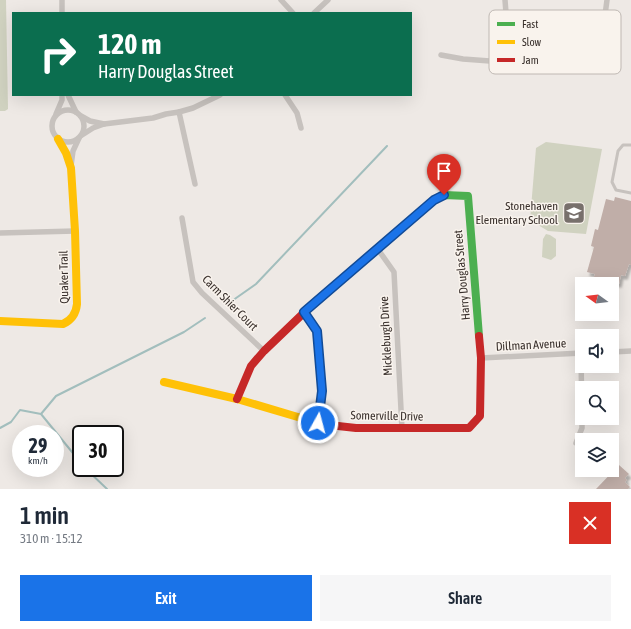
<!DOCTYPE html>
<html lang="en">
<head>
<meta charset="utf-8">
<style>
	body { margin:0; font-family:"Asap Condensed",sans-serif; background:#f6f6f7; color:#1f2937; height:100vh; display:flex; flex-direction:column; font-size:15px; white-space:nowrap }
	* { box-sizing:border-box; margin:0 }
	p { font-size:13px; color:#747a83 }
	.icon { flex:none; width:22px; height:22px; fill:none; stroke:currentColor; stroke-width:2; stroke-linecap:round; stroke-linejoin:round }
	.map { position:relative; height:489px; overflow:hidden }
	.drawer { display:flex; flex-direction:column; background:#fff; flex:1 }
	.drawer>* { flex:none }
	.hud { position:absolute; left:12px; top:12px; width:400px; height:84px; border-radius:0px; box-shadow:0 4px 16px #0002; background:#0b6e4f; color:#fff; overflow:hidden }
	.needle { width:26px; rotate:285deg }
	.tools { position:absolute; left:575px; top:277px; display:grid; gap:8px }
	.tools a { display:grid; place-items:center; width:44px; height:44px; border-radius:0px; background:#fff; box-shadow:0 4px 16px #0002; font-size:20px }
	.speed { position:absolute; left:12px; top:425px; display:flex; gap:8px; font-size:20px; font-weight:700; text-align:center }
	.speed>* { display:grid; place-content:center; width:52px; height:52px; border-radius:50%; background:#fff; box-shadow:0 4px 16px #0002; line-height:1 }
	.speed small { font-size:10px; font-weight:400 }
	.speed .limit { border:2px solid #111; border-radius:6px; background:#fff; color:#111 }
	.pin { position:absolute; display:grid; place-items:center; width:34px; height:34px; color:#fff; margin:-41px -17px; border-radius:50% 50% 50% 0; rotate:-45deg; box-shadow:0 0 4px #0007 }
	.pin .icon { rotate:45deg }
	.me { position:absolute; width:44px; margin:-22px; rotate:7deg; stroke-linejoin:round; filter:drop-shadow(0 0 3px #0008) }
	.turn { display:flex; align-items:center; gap:14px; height:84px; padding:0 20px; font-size:18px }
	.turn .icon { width:52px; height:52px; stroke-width:2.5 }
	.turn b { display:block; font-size:28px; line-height:34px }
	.round { display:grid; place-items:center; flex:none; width:42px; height:42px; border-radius:0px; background:#f6f6f7 }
	.overview { display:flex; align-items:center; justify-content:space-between; height:68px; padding:0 20px }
	h1 { font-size:24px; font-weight:600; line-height:30px }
	.cta { display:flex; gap:8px; margin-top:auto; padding:8px 20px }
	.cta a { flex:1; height:46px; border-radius:0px; background:#1a73e8; color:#fff; font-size:16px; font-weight:600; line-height:46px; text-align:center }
	.cta a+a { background:#f6f6f7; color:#1f2937 }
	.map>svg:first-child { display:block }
</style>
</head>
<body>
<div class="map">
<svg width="631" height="489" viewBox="0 0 631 489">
	<defs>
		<filter id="shadow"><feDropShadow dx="2.5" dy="4" stdDeviation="1" flood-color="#0004"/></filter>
	</defs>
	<rect width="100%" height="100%" fill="#eee9e5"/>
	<g fill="#d0d2c0">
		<polygon points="0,0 6,0 8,109 5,111 0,111"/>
		<polygon points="546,142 602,149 586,234 548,231 530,220 536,148"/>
		<polygon points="546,234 550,235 556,239 556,256 551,260 542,257 543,239"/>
	</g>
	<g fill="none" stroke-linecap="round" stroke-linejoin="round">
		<g stroke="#a2bebd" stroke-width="2">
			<polyline points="229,303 256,284 387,146"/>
			<polyline points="41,414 56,396 184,332 205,318"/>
			<polyline points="0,428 11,422 20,410 41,414 81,463"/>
			<polyline points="85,468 107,489"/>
		</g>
	</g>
	<g fill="#c0aea8" filter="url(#shadow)">
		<polygon points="615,197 631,201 631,265 629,264 625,276 621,275 619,284 594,277 595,274 587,272 594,247 591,246 595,229 598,230 606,199 614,201"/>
		<polygon points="619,465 629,474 625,478 627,480 625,482 630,487 628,489 596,489"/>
	</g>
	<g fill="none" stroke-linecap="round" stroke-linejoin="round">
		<polyline stroke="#c7c2be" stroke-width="3" points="631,145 623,145 618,151 612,182 616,190 631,193"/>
		<g stroke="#c7c2be" stroke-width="5.5">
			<polyline points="62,0 62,13"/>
			<polyline points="281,0 293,13"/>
			<polyline points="314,13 328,0"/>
			<polyline points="441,55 463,59 588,68 598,61 600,53 607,0"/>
			<polyline points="498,61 506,13 505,0"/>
			<polyline points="68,95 76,112"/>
			<polyline points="285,95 297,113 301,128"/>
			<circle cx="68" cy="126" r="16"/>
			<polyline points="179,112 195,184"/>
			<polyline points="56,114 62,100 62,95"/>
			<polyline points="81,116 90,121 104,124"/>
			<polyline points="82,135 93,128 104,124 153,118 166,114 179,112 193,108 220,95"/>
			<polyline points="71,166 73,151 79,138"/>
			<polyline points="182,218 193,282 202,293 264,351"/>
			<polyline points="0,233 75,231"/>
			<polyline points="377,248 394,272 402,429"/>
			<polyline points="304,312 317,331 322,391 318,423"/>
			<polyline points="612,352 631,351"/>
			<polyline points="481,358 582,353"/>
			<polyline points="576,443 582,428 581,353"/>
		</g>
		<polyline stroke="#4caf50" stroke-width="8" points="312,305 434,200 444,195 468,196 479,336"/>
		<g stroke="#ffc107" stroke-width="8">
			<path d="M0,321L63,324C72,320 76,314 77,304L75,231L71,168L66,153L58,139"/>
			<polyline points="164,382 237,399 318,423 338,426"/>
		</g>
		<g stroke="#c62828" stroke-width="8">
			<polyline points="237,399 251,366 264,351 312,305"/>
			<polyline points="338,426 356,428 469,428 480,416 481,358 479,336"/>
		</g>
	</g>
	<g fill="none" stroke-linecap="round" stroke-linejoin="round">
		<g stroke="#114b97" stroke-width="10">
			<polyline id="route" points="318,423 322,391 317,331 304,312 434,200 444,195"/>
		</g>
		<use href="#route" stroke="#1a73e8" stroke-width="7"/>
	</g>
	<defs>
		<g id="school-square" transform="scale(1.15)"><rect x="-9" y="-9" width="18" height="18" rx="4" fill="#78706c" stroke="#f9f3ed"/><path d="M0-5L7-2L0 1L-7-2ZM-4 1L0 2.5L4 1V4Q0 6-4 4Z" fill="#fff"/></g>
	</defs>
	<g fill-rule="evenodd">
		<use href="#school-square" x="574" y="213"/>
	</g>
	<g text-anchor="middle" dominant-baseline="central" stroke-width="3" stroke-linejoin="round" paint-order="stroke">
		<g font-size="12" fill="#382f2b" stroke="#f9f3ed" text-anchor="end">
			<text x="558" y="206">Stonehaven<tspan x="558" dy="14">Elementary School</tspan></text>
		</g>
		<g font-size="12" fill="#382f2b" stroke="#f9f3ed">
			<text transform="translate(462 275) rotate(-95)">Harry Douglas Street</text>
			<text transform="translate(64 277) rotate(-91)">Quaker Trail</text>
			<text transform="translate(230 303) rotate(45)">Carm Shier Court</text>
			<text transform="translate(386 336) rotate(-93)">Mickleburgh Drive</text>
			<text transform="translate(531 345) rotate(-3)">Dillman Avenue</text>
			<text transform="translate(387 416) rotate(1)">Somerville Drive</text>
		</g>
	</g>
	<rect x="489" y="10" width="132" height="64" rx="6" fill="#f9f3ed" stroke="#bfb8b3" stroke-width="1"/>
	<rect x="497" y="22" width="18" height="4" fill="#4caf50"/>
	<rect x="497" y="40" width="18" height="4" fill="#ffc107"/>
	<rect x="497" y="58" width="18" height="4" fill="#c62828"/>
	<g font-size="11" fill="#382f2b">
		<text x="522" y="28">Fast</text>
		<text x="522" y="46">Slow</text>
		<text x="522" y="64">Jam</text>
	</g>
</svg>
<div class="tools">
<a><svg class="needle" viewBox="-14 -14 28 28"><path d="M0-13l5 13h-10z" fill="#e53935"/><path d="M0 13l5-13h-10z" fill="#747a83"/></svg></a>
<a><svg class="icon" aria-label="sound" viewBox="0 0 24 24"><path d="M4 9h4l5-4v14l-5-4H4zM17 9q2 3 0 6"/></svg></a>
<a><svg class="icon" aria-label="search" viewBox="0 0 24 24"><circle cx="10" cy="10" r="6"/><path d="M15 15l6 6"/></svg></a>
<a><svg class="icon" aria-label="layers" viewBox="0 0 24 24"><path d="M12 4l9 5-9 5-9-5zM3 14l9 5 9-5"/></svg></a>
</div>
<div class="speed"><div>29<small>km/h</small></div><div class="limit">30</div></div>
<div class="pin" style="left:444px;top:195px;background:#d93025"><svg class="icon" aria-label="arrive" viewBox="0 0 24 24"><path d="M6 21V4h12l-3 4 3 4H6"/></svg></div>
<svg class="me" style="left:318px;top:423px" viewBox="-20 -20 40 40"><circle r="17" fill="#1a73e8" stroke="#fff" stroke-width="3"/><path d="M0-11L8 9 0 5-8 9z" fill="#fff"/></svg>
<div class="hud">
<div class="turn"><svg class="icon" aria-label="right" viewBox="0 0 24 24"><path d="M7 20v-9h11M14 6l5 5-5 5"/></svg><div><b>120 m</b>Harry Douglas Street</div></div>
</div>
</div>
<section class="drawer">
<div class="overview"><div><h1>1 min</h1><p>310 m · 15:12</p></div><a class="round" style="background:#d93025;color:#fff"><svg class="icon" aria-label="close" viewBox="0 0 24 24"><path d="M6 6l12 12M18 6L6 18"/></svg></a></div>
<div class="cta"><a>Exit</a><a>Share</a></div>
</section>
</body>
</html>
